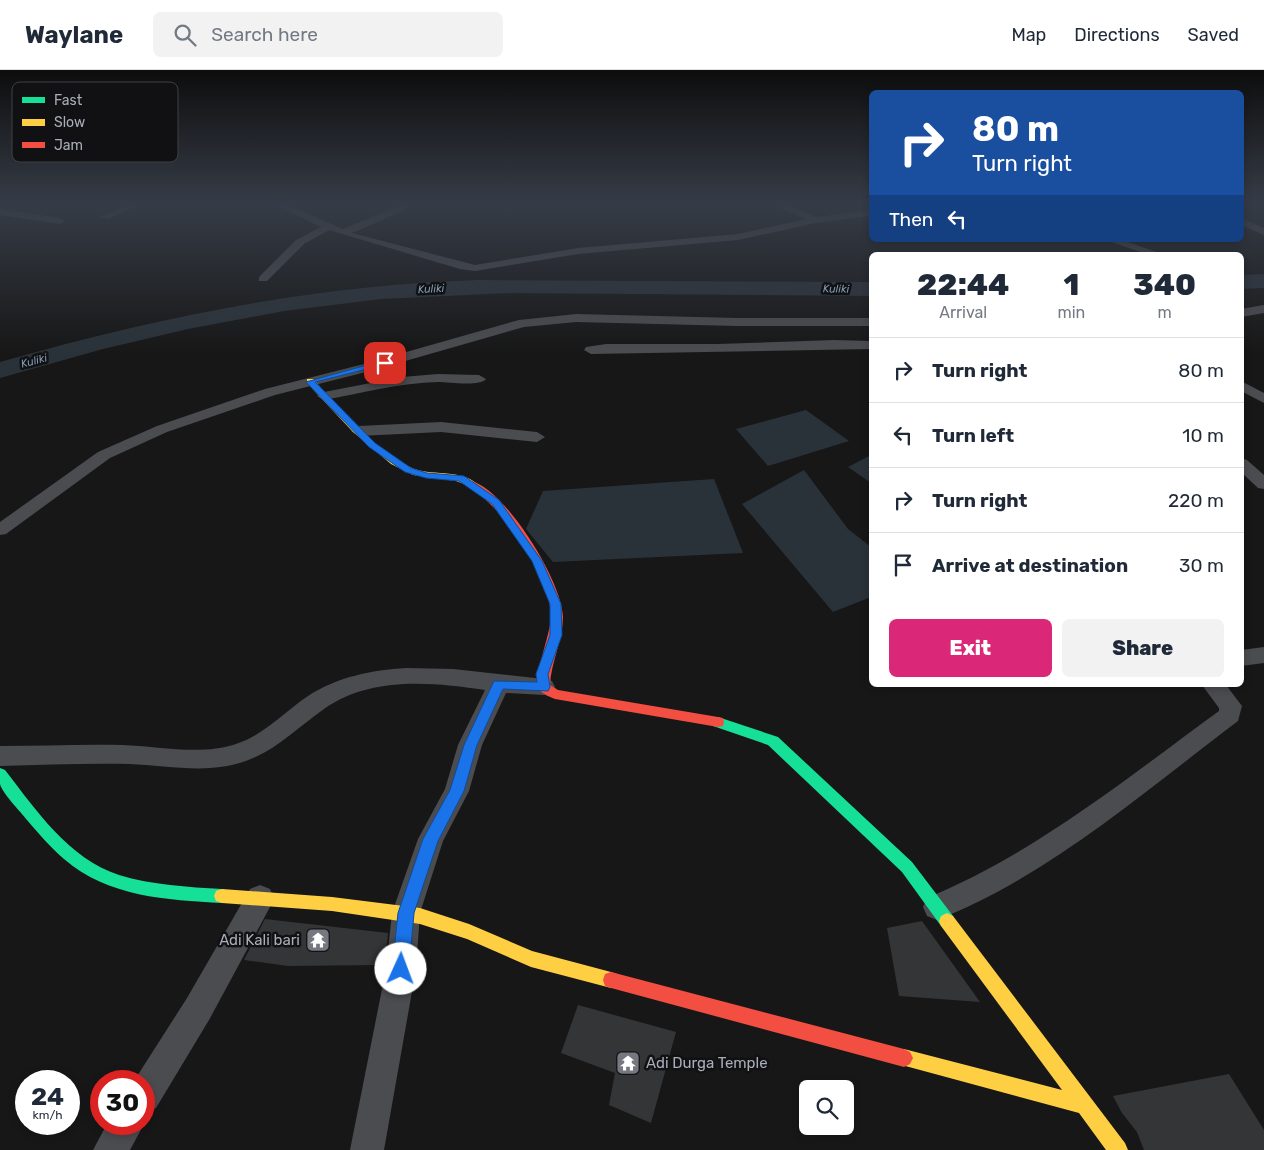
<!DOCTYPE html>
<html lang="en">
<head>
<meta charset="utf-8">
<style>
	body { margin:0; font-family:Rubik,sans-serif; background:#f2f2f3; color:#1f2937; height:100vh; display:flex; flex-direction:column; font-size:19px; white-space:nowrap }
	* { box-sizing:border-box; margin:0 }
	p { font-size:16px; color:#747a83 }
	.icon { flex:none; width:28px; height:28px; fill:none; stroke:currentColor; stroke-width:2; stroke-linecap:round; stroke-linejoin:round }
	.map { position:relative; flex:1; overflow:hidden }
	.panel { position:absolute; left:869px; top:182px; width:375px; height:435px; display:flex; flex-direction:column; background:#fff; border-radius:8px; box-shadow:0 2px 8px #0003 }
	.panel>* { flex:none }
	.hud { position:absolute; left:869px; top:20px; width:375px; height:152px; border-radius:8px; box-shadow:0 2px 8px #0003; background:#1a4fa0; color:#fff; overflow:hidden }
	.tools { position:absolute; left:799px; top:1010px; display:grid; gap:10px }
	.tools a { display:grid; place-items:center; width:55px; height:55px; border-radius:8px; background:#fff; box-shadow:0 2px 8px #0003; font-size:25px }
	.speed { position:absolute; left:15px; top:1000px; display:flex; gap:10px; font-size:25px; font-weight:700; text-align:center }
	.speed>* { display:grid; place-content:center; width:65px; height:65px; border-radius:50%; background:#fff; box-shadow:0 2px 8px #0003; line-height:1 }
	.speed small { font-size:12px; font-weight:400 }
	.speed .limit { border:8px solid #d22; background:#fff; color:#111 }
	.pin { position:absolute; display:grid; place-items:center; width:42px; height:42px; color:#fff; margin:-21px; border-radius:10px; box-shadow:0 2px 8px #0006 }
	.me { position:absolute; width:55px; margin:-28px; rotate:2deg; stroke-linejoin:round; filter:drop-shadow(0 0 4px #0008) }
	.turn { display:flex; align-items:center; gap:18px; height:105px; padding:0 20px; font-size:22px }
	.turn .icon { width:65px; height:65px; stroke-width:2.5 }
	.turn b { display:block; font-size:35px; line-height:42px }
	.then { display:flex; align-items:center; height:48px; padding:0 20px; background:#0003; gap:10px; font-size:19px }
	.eta { display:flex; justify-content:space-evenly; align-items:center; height:85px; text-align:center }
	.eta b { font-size:30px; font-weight:800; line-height:35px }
	.cta { display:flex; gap:10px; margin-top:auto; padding:10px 20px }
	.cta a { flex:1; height:58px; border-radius:8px; background:#db2777; color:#fff; font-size:20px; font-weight:800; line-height:58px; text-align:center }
	.cta a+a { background:#f2f2f3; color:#1f2937 }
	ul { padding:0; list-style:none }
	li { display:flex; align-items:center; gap:15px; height:65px; padding:0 20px; border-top:1px solid #e0e1e3 }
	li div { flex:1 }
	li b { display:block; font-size:19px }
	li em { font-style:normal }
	header { display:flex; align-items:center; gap:30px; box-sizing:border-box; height:70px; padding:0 25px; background:#fff; border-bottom:1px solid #e0e1e3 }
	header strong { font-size:24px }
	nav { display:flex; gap:28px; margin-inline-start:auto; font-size:18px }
	.search { width:350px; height:45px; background:#f2f2f3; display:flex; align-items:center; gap:12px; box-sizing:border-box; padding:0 18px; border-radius:8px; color:#747a83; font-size:19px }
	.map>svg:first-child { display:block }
</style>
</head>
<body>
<header>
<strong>Waylane</strong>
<div class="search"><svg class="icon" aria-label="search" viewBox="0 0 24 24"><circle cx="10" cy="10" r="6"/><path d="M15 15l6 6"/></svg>Search here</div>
<nav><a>Map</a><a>Directions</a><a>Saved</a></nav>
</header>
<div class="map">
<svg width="1264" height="1080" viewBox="0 0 1264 1080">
	<rect width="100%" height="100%" fill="#171717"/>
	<g fill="#2a3239">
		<polygon points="806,340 849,371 768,396 736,359"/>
		<polygon points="871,385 871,413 848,397"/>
		<polygon points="804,400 848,459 871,477 871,527 833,542 742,434"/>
		<polygon points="714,409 743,483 553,492 526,459 543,421"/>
	</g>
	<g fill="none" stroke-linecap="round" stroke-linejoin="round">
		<g fill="#2a3239" fill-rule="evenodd">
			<polygon points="1264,204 1264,218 1241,219 1241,205"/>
			<path d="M478,210L871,212V226L511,223L381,229L284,241L188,259L103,279L0,308V292C157,247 315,215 478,210Z"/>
		</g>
	</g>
	<g fill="#343537">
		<polygon points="265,849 388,863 387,873 380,895 288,896 244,890"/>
		<polygon points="922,851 980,932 899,926 887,858"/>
		<polygon points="578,935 676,962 651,1053 609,1035 615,1003 561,983"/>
		<polygon points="1229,1004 1264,1060 1264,1080 1144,1080 1137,1062 1122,1043 1113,1026"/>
	</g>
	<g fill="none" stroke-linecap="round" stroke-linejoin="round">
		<g fill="#4b4c50" fill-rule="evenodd">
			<polygon points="135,132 147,132 108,149 100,147"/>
			<polygon points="270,132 281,132 343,159 401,135 407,135 407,139 352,163 475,195 578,178 738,164 806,149 768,132 779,132 817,147 871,140 871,146 816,153 738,170 578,184 475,201 460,199 329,160 304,174 267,211 259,211 259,207 296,170 321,157"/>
			<polygon points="0,139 60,148 65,151 60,154 0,145"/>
			<polygon points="1241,148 1264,158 1264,165 1241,155"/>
			<polygon points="1106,170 1122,170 1162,184 1149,185"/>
			<polygon points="1264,235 1264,243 1241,247 1241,239"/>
			<polygon points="576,244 738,248 871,248 871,256 738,256 576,252 524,257 374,300 275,325 167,362 110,388 6,464 0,465 0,452 98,382 157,356 265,319 364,294 519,250"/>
			<polygon points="834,270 871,271 871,279 591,284 584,280 586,277 606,274 717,274"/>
			<path d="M438,304L479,305L486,309C480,317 448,312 438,312C399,313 362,323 324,330L317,326L324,322L402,307Z"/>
			<polygon points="1241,311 1264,323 1264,333 1241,321"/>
			<polygon points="441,352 537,362 545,367 537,372 441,362 359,366 351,361 359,356"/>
			<polygon points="1241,388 1247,390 1264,405 1264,419 1258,418 1241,402"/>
			<polygon points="1264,577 1264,593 1241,596 1241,580"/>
			<path d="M406,598L453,599L544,609L552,611L555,617L552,623L544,625L506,623L482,675L469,721L443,771L420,843L416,899L384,1080H350L386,899L392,843L418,769L445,719L458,675L485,620C432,612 370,606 324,639C291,662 270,688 227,696C195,702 161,695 129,694C86,693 43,695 0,696V676C41,676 81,674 122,675C158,676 201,686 236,674C264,665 284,642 308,626C337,607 372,600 406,598Z"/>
			<path d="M1202,615H1226L1242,636L1238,651C1144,722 1047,807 937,850L927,846L923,837L927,828C1034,784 1127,708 1219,641V638Z"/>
			<polygon points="260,815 270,819 274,828 270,837 209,950 156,1038 144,1042 144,1011 134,1011 187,928 250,819"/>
			<polygon points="107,1054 144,1054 130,1080 93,1080"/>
		</g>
		<g fill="#16e098" fill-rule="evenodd">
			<polygon points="718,647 778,667 912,792 953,846 955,851 953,856 947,859 941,856 902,802 768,675 713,656 712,652 713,648"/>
			<path d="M0,698L5,700C36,740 69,789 119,805C152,815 188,817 222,819L228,821L230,826L228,831L222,833C167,830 108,827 64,789C50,777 39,764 27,750C21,742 2,723 0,714C0,709 0,703 0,698Z"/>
		</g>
		<g fill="#ffcf43" fill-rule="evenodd">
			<path d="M307,309H313C343,341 370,377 410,397C430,407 460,398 477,414L472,417L456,411L413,405L391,394L353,362L307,313Z"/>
			<polygon points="222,819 332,827 420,838 469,854 532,881 611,902 617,904 619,910 617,916 611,918 531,897 467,869 420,854 332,841 222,833 216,831 214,826 216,821"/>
			<polygon points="947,843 953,846 1125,1073 1128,1080 1106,1080 1079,1043 898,994 895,988 898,982 904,979 1062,1020 941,856 939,851 941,846"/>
		</g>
		<g fill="#f24e42" fill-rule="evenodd">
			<path d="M472,411C507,422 562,511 563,547C563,570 551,592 550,615L558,620L718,647L723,648L724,652L723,656L718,657L555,629C550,627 542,624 539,619C532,608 552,562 551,544C547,497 506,443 469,416L467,414Z"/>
			<polygon points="611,902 904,979 910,982 913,988 910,994 904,997 611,918 605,916 603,910 605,904"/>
		</g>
	</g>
	<linearGradient id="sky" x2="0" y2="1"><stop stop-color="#0d0d0d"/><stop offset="0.47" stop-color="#363c47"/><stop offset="1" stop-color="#363c47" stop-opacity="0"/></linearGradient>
	<rect width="1264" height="283" fill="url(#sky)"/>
	<polygon fill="#1a73e8" stroke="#114b97" points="385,290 389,293 387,294 315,312 375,373 411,398 427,403 464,406 499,430 542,491 561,534 562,565 548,604 550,617 548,621 503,619 477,675 464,721 438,771 414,843 409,899 407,905 401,907 395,905 392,899 398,843 423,769 450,720 464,675 494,611 537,612 536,604 550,565 550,534 532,491 492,434 459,411 426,408 405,402 369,377 306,312"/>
	<defs>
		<g id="temple-square" transform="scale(1.25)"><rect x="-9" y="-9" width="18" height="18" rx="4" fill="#757880" stroke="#111113"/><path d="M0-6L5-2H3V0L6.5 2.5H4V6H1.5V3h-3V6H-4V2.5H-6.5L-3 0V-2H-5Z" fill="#fff"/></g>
	</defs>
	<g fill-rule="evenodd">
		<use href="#temple-square" x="318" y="870"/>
		<use href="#temple-square" x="628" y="993"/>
	</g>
	<g text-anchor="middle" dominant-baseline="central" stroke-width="5" stroke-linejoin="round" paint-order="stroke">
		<g font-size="11" font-style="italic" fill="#7f9bb3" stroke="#111113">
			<text transform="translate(431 219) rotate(-3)">Kuliki</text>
			<text transform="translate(836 219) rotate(1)">Kuliki</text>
			<text transform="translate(34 291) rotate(-15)">Kuliki</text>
		</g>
		<g font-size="15" fill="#a8adb8" stroke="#111113" text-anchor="end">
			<text x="300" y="870">Adi Kali bari</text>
			<text x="646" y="993" text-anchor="start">Adi Durga Temple</text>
		</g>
	</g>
	<rect x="12" y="12" width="166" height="80" rx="8" fill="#111113" stroke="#3e4045" stroke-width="1"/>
	<rect x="22" y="27" width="23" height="6" fill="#16e098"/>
	<rect x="22" y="49" width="23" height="7" fill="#ffcf43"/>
	<rect x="22" y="72" width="23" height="6" fill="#f24e42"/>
	<g font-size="14" fill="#a8adb8">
		<text x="54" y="35">Fast</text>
		<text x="54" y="57">Slow</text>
		<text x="54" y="80">Jam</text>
	</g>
</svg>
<div class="tools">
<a><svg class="icon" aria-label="search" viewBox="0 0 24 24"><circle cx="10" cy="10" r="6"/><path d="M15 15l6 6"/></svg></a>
</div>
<div class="speed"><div>24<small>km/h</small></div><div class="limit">30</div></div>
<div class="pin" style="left:385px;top:293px;background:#d93025"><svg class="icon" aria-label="arrive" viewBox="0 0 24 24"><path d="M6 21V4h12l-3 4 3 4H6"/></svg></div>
<svg class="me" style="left:401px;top:899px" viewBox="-20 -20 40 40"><circle r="19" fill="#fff"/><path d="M0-13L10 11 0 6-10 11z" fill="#1a73e8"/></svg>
<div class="hud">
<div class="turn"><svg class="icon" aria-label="right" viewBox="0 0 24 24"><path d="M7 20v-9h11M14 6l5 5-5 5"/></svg><div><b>80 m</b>Turn right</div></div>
<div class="then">Then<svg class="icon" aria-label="left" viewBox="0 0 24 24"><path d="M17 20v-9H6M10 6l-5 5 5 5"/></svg></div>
</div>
<section class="panel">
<div class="eta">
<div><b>22:44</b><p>Arrival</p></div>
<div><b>1</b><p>min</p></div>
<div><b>340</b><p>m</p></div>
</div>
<ul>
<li><svg class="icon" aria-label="right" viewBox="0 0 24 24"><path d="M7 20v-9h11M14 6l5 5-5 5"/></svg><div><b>Turn right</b></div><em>80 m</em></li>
<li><svg class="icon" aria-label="left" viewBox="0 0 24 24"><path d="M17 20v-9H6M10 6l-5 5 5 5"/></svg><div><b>Turn left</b></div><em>10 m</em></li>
<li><svg class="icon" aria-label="right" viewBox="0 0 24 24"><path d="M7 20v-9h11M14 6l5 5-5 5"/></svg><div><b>Turn right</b></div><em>220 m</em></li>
<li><svg class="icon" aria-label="arrive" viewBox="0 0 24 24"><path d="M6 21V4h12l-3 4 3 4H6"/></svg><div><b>Arrive at destination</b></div><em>30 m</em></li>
</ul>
<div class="cta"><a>Exit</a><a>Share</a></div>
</section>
</div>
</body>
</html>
